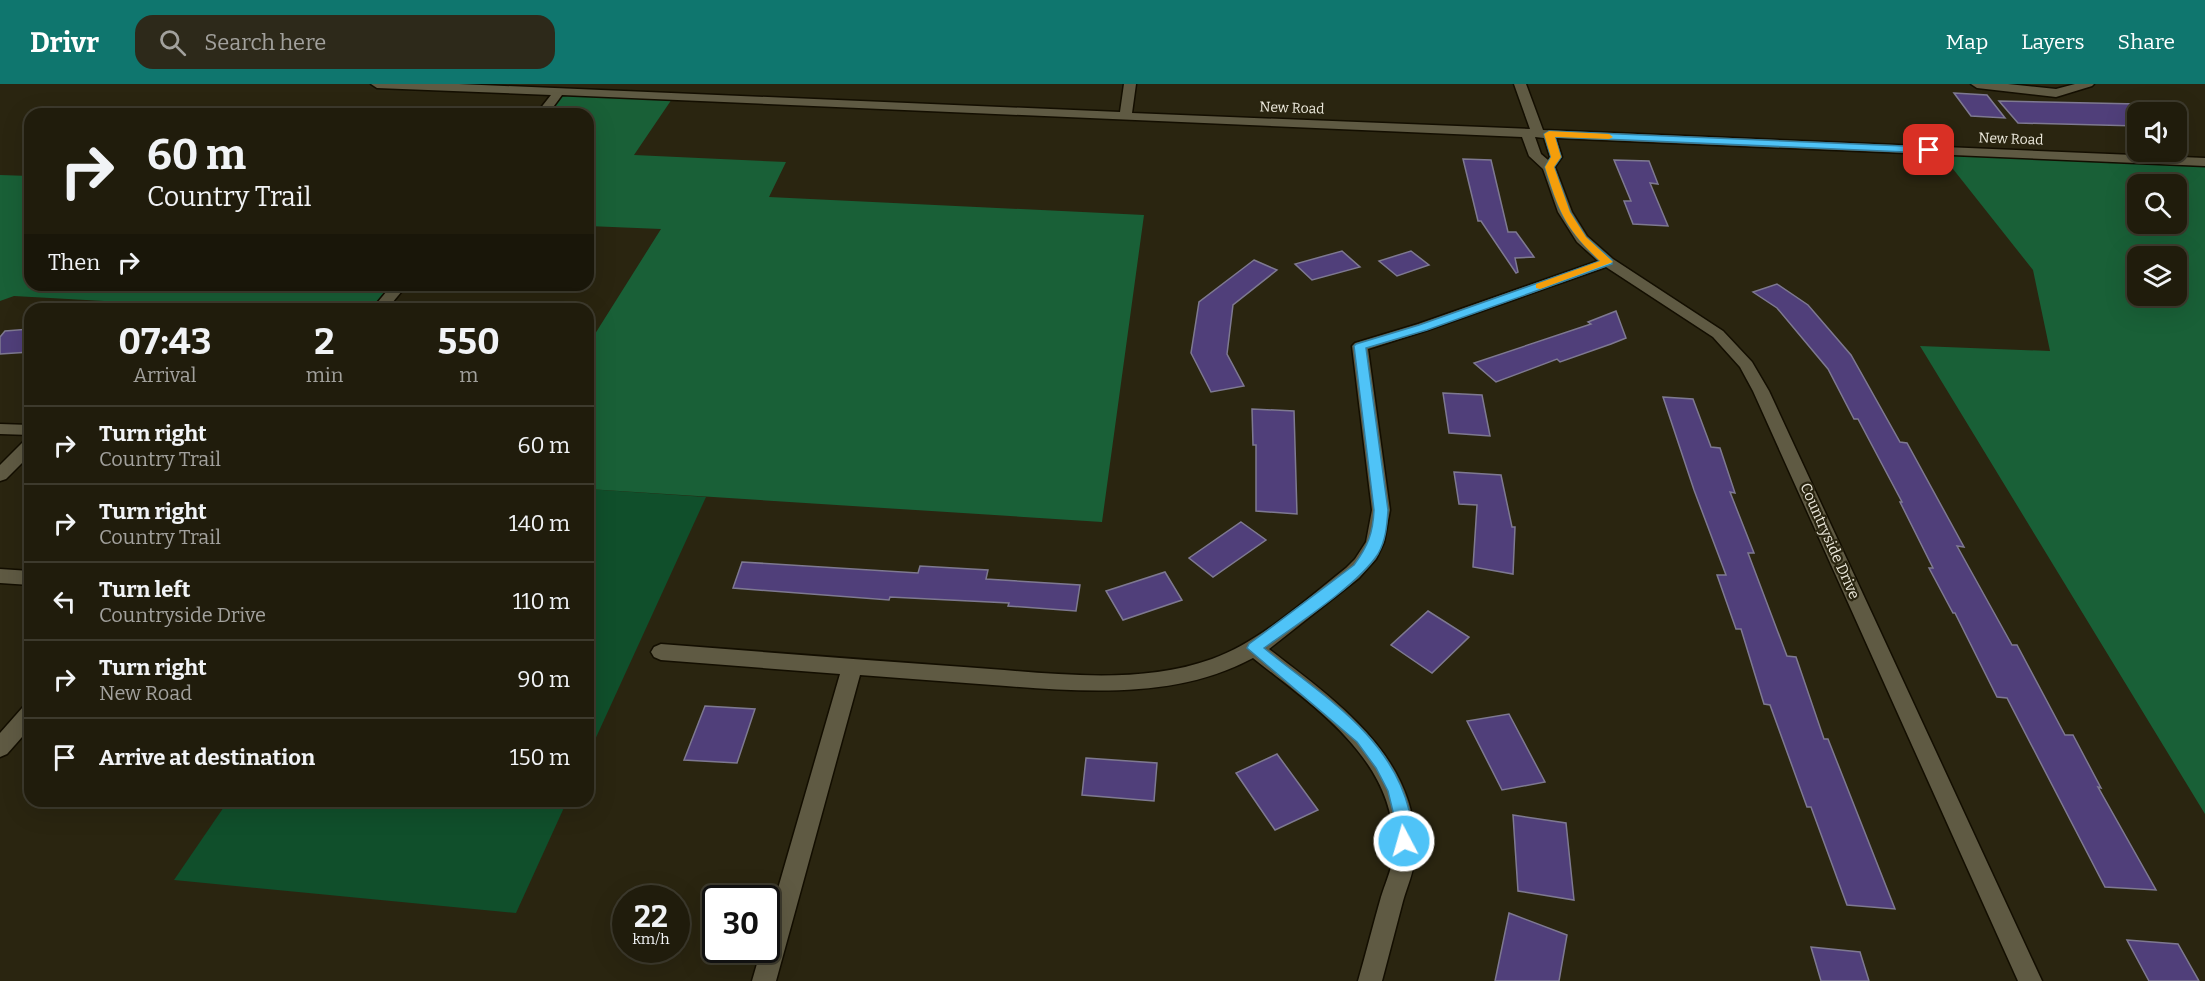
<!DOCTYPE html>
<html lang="en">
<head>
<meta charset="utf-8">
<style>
	body { margin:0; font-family:Bitter,serif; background:#2d291a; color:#f1f3f6; height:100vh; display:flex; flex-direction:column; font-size:22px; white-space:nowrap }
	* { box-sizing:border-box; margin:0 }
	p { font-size:20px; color:#a2a19d }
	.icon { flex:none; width:33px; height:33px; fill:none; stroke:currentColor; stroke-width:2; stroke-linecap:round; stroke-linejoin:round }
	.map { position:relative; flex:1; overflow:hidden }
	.sheet { position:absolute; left:24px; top:219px; width:570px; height:504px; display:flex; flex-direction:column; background:#201c0c; border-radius:18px; box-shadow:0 6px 24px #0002,0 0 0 2px #3d3a2d }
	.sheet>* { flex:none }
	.hud { position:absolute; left:24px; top:24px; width:570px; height:183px; border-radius:18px; box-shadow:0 6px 24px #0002,0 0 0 2px #3d3a2d; background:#201c0c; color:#f1f3f6; overflow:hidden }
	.controls { position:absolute; left:2127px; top:18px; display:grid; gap:12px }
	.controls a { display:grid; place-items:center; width:60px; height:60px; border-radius:12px; background:#201c0c; box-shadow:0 6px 24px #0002,0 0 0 2px #3d3a2d; font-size:30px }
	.speed { position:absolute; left:612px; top:801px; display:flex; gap:12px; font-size:30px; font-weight:700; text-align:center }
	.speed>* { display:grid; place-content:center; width:78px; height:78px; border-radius:50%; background:#201c0c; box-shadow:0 6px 24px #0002,0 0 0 2px #3d3a2d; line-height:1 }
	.speed small { font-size:15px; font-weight:400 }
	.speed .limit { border:3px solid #111; border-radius:9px; background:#fff; color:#111 }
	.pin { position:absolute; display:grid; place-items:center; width:51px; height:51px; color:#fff; margin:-26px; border-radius:12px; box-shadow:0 3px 9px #0006 }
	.me { position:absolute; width:66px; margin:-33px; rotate:354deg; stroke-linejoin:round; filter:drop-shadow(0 0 4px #0008) }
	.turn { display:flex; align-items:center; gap:21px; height:126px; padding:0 24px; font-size:27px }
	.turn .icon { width:78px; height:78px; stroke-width:2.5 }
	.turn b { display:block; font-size:42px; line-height:51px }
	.then { display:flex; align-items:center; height:57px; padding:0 24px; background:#0003; gap:12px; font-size:22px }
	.eta { display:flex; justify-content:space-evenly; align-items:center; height:102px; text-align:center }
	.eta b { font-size:36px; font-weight:700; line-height:42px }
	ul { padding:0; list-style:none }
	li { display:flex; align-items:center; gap:18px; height:78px; padding:0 24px; border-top:2px solid #3d3a2d }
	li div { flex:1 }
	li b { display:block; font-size:22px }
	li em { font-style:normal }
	header { display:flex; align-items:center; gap:36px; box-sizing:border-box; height:84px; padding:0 30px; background:#0f766e; color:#fff }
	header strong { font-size:28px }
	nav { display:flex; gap:33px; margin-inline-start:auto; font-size:21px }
	.search { width:420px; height:54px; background:#2d291a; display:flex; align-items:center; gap:15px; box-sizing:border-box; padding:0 21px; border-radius:18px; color:#a2a19d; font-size:22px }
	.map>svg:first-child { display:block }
</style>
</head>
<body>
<header>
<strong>Drivr</strong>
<div class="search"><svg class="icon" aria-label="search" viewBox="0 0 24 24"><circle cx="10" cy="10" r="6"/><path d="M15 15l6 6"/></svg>Search here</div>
<nav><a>Map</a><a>Layers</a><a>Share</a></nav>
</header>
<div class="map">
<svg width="2205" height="897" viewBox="0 0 2205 897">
	<rect width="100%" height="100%" fill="#2a2510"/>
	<g fill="#104f2b">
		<polygon points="588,405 706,413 588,671"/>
		<polygon points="228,717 567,717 516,829 174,796"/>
	</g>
	<g fill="#196037" fill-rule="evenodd">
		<polygon points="559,8 674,12 634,71 786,78 769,113 1144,131 1102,438 588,405 588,261 661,145 588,142 588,30 542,30"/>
		<path d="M1938,66L2205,78V730L1920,262L2050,267L2033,186ZM2138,100H2176V140H2138ZM2138,172H2176V212H2138Z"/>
		<polygon points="0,91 30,92 30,201 400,201 379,225 248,225 14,212 0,217"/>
	</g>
	<g fill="#503f7a" stroke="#7e7991" stroke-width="1.5">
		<polygon points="1954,9 1987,11 2005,34 1971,32"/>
		<polygon points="1999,17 2138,20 2138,42 2018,39"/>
		<polygon points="1463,75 1491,76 1508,148 1516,148 1534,173 1515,174 1518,188 1516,189 1481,137 1478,137"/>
		<polygon points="1614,76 1649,77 1658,100 1650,99 1668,142 1633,140 1624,117 1631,117"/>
		<polygon points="1342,167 1360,183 1312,196 1295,180"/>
		<polygon points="1411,167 1429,181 1397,192 1379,177"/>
		<polygon points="1254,176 1277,186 1233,221 1227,270 1244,302 1211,308 1191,269 1199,218"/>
		<polygon points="1777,200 1808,221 1851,271 1900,358 1907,359 1964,463 1957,462 2012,561 2017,561 2065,651 2073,651 2101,704 2098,703 2156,806 2105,803 2007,614 1997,613 1955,529 1953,529 1929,484 1933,484 1900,418 1902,418 1858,335 1854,335 1828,285 1777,224 1753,208"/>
		<polygon points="1616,227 1626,254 1611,260 1560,278 1557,275 1496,298 1474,279 1591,240 1588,238"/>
		<polygon points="30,245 30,268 0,270 0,253 5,247"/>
		<polygon points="1443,309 1482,311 1490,352 1449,349"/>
		<polygon points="1663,313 1693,315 1711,363 1720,364 1735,409 1730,408 1754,469 1748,469 1787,572 1796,573 1824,655 1828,655 1895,825 1847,821 1811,723 1807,723 1770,621 1764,620 1741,545 1736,545 1717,491 1726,491 1694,406"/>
		<polygon points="1252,325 1294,327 1297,430 1256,427 1256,361 1253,361"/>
		<polygon points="1454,388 1501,391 1512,443 1515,443 1513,490 1473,483 1477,421 1459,420"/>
		<polygon points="1241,438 1266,456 1213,493 1189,474"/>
		<polygon points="742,478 918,489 920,482 988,486 986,495 1080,501 1076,527 1008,522 1009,519 890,513 889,516 733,504"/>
		<polygon points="1165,488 1182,516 1123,536 1106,507"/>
		<polygon points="1428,527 1469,553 1432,589 1391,561"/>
		<polygon points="705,622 755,625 737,679 684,676"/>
		<polygon points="1509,630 1545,698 1502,706 1467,637"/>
		<polygon points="1277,670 1318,726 1275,746 1236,689"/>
		<polygon points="1086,674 1157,679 1154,717 1082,711"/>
		<polygon points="1513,731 1566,739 1574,816 1518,807"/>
		<polygon points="1509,829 1567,851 1559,897 1495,897"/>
		<polygon points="2127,856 2178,860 2199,897 2149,897"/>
		<polygon points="1811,863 1860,868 1869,897 1821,897"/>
	</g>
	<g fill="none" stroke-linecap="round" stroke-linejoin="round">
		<g stroke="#130e00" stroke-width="3">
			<g id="minor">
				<path d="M371,0H459L1120,28L1124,0H1136L1132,29L1530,45L1514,0H1526L1543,46L2205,74V82L1556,54L1562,73L1555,83L1572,128L1587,152L1613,175L1723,247L1752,278L1769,307L2042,897H2018L1753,307L1740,283L1713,253L1606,183L1428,246L1368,265L1390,426L1384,458L1376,475L1359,494L1269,565C1337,618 1421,675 1415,772C1414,788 1407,803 1403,817C1396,844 1389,870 1382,897H1358C1366,869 1373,841 1381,813C1385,800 1391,787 1393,774C1402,680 1317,625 1253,574C1177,615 1088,608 1006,602C957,598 908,595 860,591L776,897H752L761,866H766V846L840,590L661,576L654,573L651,568L654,563L661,560C762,568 863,576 964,583C1044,588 1134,603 1212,575C1258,559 1307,515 1346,484L1355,475L1366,458L1372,426L1352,262L1355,259L1418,240L1598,177L1577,158L1558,128L1543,85L1529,72L1522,53L562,11L548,30H536L551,11L377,4ZM1535,53L1544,54L1550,73L1548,76L1541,70Z"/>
				<polygon points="1971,0 2008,0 2056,5 2075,0 2094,0 2092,2 2056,13 1977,4"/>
				<polygon points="392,201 407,201 387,225 372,225"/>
				<polygon points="0,340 30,341 30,351 0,350"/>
				<polygon points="30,355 30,371 6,395 0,397 0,381 24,357"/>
				<polygon points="0,485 30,487 30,501 0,499"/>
				<polygon points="30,621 30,644 7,670 0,673 0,649 23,623"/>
			</g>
		</g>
		<use href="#minor" fill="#5f5a43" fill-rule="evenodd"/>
	</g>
	<path fill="#4fc3f7" stroke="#337fa1" stroke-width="1.5" d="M1549,47L1929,63L1933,66L1929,69L1555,53L1561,73L1554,83L1570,128L1586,153L1612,176V180L1427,246L1366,264L1388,426C1387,441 1386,456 1378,470C1358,501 1296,541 1264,564C1322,612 1390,650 1409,726C1412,738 1415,751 1410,763L1404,765L1398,763L1396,757V740L1388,707L1376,684L1357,658L1247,564L1249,560L1354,481C1368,462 1373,449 1374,426L1354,262L1356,260L1419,241L1600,177C1565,144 1559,128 1545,83L1551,73L1544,50Z"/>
	<path fill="#f59e0b" d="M1549,47L1609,50L1613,53L1609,55L1555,53L1561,73L1554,83L1570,128L1586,153L1613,178L1540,205L1536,204V200L1600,177C1565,144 1559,128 1545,83L1551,73L1544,50Z"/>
	<g text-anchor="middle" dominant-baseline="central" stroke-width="4.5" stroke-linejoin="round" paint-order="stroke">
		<g font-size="14" fill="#edeadd" stroke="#2a2510">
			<text transform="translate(1292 24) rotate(2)">New Road</text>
			<text transform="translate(2011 55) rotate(2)">New Road</text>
		</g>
		<g font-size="15" fill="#edeadd" stroke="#2a2510">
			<text transform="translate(1830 457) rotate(66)">Countryside Drive</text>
		</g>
	</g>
</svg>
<div class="controls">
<a><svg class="icon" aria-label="sound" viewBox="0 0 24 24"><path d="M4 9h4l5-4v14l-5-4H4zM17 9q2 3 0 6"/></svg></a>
<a><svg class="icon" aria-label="search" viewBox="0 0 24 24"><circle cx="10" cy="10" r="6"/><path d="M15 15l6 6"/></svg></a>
<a><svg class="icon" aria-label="layers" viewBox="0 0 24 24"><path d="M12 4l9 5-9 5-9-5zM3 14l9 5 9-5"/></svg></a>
</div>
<div class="speed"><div>22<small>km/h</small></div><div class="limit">30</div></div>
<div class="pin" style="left:1929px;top:66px;background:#d93025"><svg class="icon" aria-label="arrive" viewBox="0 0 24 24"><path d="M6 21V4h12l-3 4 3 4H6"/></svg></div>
<svg class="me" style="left:1404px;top:757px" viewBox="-20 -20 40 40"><circle r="17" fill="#4fc3f7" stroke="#fff" stroke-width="3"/><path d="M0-11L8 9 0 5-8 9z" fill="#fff"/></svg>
<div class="hud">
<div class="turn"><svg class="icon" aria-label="right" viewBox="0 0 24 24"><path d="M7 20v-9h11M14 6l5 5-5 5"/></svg><div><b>60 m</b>Country Trail</div></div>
<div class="then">Then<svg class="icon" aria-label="right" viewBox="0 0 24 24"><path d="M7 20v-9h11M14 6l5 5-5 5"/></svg></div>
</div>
<section class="sheet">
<div class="eta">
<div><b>07:43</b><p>Arrival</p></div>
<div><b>2</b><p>min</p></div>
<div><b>550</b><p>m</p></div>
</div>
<ul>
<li><svg class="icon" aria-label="right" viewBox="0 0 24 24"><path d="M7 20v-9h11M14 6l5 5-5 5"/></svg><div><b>Turn right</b><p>Country Trail</p></div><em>60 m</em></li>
<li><svg class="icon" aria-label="right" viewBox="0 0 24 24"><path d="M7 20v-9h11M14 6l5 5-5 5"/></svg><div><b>Turn right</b><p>Country Trail</p></div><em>140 m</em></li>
<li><svg class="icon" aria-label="left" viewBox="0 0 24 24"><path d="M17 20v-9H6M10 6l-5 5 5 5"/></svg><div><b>Turn left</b><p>Countryside Drive</p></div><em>110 m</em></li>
<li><svg class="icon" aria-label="right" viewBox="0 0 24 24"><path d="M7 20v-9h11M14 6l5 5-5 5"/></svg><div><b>Turn right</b><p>New Road</p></div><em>90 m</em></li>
<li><svg class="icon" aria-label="arrive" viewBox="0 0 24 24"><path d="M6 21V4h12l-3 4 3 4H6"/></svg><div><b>Arrive at destination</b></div><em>150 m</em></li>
</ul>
</section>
</div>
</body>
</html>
